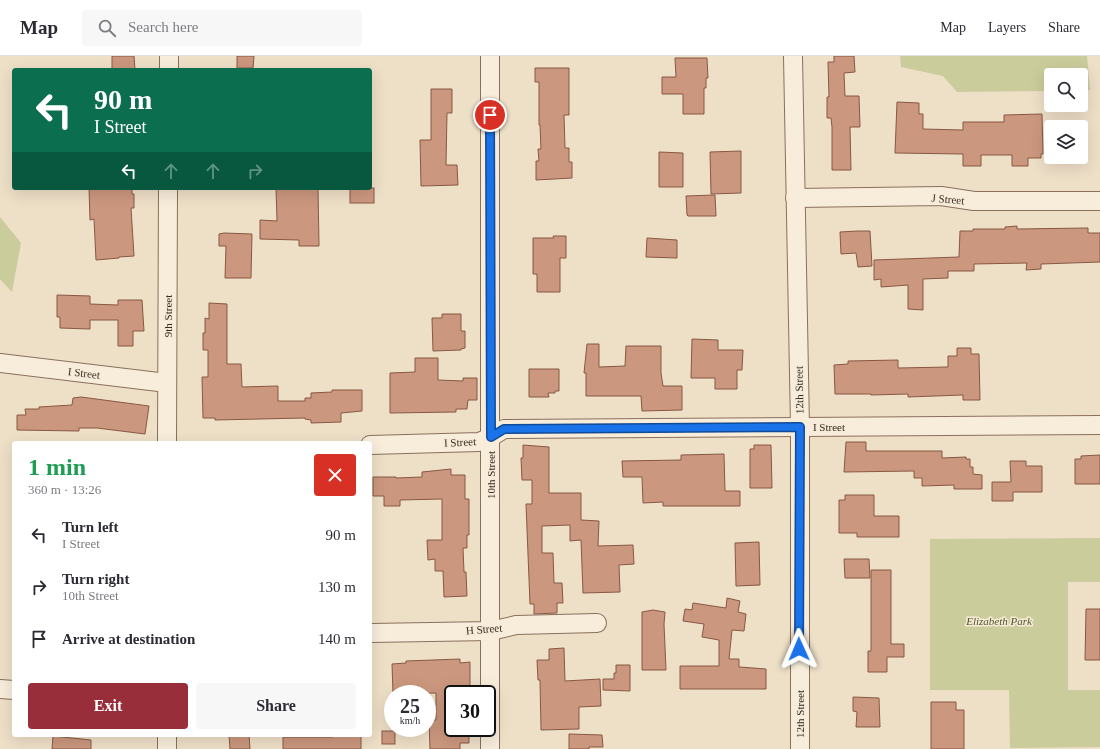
<!DOCTYPE html>
<html lang="en">
<head>
<meta charset="utf-8">
<style>
	body { margin:0; font-family:Georgia,serif; background:#f7f7f7; color:#2b2b33; height:100vh; display:flex; flex-direction:column; font-size:15px; white-space:nowrap }
	* { box-sizing:border-box; margin:0 }
	p { font-size:13px; color:#7c7c81 }
	.icon { flex:none; width:22px; height:22px; fill:none; stroke:currentColor; stroke-width:2; stroke-linecap:round; stroke-linejoin:round }
	.map { position:relative; flex:1; overflow:hidden }
	.sheet { position:absolute; left:12px; top:385px; width:360px; height:296px; display:flex; flex-direction:column; background:#fff; border-radius:4px; box-shadow:0 4px 16px #0002 }
	.sheet>* { flex:none }
	.guide { position:absolute; left:12px; top:12px; width:360px; height:122px; border-radius:4px; box-shadow:0 4px 16px #0002; background:#0b6e4f; color:#fff; overflow:hidden }
	.fabs { position:absolute; left:1044px; top:12px; display:grid; gap:8px }
	.fabs a { display:grid; place-items:center; width:44px; height:44px; border-radius:4px; background:#fff; box-shadow:0 4px 16px #0002; font-size:20px }
	.speed { position:absolute; left:384px; top:629px; display:flex; gap:8px; font-size:20px; font-weight:700; text-align:center }
	.speed>* { display:grid; place-content:center; width:52px; height:52px; border-radius:50%; background:#fff; box-shadow:0 4px 16px #0002; line-height:1 }
	.speed small { font-size:10px; font-weight:400 }
	.speed .limit { border:2px solid #111; border-radius:6px; background:#fff; color:#111 }
	.pin { position:absolute; display:grid; place-items:center; width:34px; height:34px; color:#fff; margin:-17px; border:2px solid #fff; border-radius:50%; box-shadow:0 1px 4px #0007 }
	.me { position:absolute; width:44px; margin:-22px; rotate:359deg; stroke-linejoin:round; filter:drop-shadow(0 0 3px #0008) }
	.turn { display:flex; align-items:center; gap:14px; height:84px; padding:0 16px; font-size:18px }
	.turn .icon { width:52px; height:52px; stroke-width:2.5 }
	.turn b { display:block; font-size:28px; line-height:34px }
	.lanes { display:flex; align-items:center; height:38px; padding:0 16px; background:#0003; justify-content:center; gap:20px; direction:ltr }
	.lanes .off { opacity:.35 }
	.round { display:grid; place-items:center; flex:none; width:42px; height:42px; border-radius:4px; background:#f7f7f7 }
	.overview { display:flex; align-items:center; justify-content:space-between; height:68px; padding:0 16px }
	h1 { font-size:24px; font-weight:700; line-height:30px; color:#1e9e55 }
	.button { display:flex; gap:8px; margin-top:auto; padding:8px 16px }
	.button a { flex:1; height:46px; border-radius:4px; background:#972e39; color:#fff; font-size:16px; font-weight:700; line-height:46px; text-align:center }
	.button a+a { background:#f7f7f7; color:#2b2b33 }
	ul { padding:0; list-style:none }
	li { display:flex; align-items:center; gap:12px; height:52px; padding:0 16px }
	li div { flex:1 }
	li b { display:block; font-size:15px }
	li em { font-style:normal }
	header { display:flex; align-items:center; gap:24px; box-sizing:border-box; height:56px; padding:0 20px; background:#fff; border-bottom:1px solid #e1e1e2 }
	header strong { font-size:19px }
	nav { display:flex; gap:22px; margin-inline-start:auto; font-size:14px }
	.search { width:280px; height:36px; background:#f7f7f7; display:flex; align-items:center; gap:10px; box-sizing:border-box; padding:0 14px; border-radius:4px; color:#7c7c81; font-size:15px }
	.map>svg:first-child { display:block }
</style>
</head>
<body>
<header>
<strong>Map</strong>
<div class="search"><svg class="icon" aria-label="search" viewBox="0 0 24 24"><circle cx="10" cy="10" r="6"/><path d="M15 15l6 6"/></svg>Search here</div>
<nav><a>Map</a><a>Layers</a><a>Share</a></nav>
</header>
<div class="map">
<svg width="1100" height="693" viewBox="0 0 1100 693">
	<rect width="100%" height="100%" fill="#eedfc7"/>
	<g fill="#cbcc9b">
		<polygon points="900,0 1087,0 1090,34 1081,34 1081,19 1051,19 1051,35 957,36 943,20 901,11"/>
		<polygon points="0,161 21,187 12,236 0,223"/>
		<polygon points="1100,482 1100,526 1068,526 1068,634 1100,634 1100,691 1010,692 1009,634 930,634 930,483"/>
	</g>
	<g fill="#cb977e" stroke="#885843">
		<polygon points="112,0 134,0 135,14 112,14"/>
		<polygon points="237,0 254,0 253,12 237,12"/>
		<polygon points="834,0 854,0 855,16 844,17 845,40 859,40 860,71 850,71 851,114 832,114 832,71 831,62 827,62 827,41 829,41 828,6 834,6"/>
		<polygon points="675,2 707,2 708,22 706,22 706,32 704,32 704,58 683,58 683,38 662,38 662,21 676,21"/>
		<polygon points="535,12 569,12 569,59 564,59 565,92 569,92 569,106 572,106 572,122 536,124 536,105 539,105 538,93 541,93 540,69 539,69 539,26 535,26"/>
		<polygon points="431,33 452,33 452,57 447,57 446,109 457,109 458,129 421,130 420,84 431,84"/>
		<polygon points="897,46 919,47 919,58 923,58 923,73 963,74 963,66 1004,66 1004,59 1042,58 1043,98 1041,98 1041,102 1028,102 1028,110 1012,110 1012,99 981,99 981,110 963,110 963,98 895,97"/>
		<polygon points="741,95 741,137 711,138 710,96"/>
		<polygon points="659,96 683,97 683,131 659,131"/>
		<polygon points="89,132 132,132 132,138 134,138 134,152 131,152 134,200 119,201 119,202 96,204 94,163 90,164"/>
		<polygon points="276,132 318,132 319,190 299,190 299,184 260,183 260,164 277,165"/>
		<rect x="350" y="132" width="24" height="15"/>
		<polygon points="715,139 716,160 688,160 687,159 686,140"/>
		<polygon points="1017,170 1017,173 1088,172 1088,177 1100,177 1100,206 1041,208 1041,213 1026,214 1027,207 974,208 974,215 948,215 948,222 923,223 923,254 908,253 908,229 881,231 881,223 874,224 874,204 959,201 960,175 973,175 973,173 1005,173 1005,171"/>
		<polygon points="858,175 870,175 872,210 858,211 856,197 841,198 840,176"/>
		<polygon points="224,177 252,178 251,222 225,222 226,190 219,190 219,178"/>
		<polygon points="553,180 566,180 566,202 560,202 560,236 537,236 537,218 533,218 533,182 554,182"/>
		<polygon points="647,182 677,184 677,202 646,201"/>
		<polygon points="57,239 90,240 90,248 118,249 118,244 142,244 144,275 133,275 133,290 118,290 118,264 90,264 90,273 60,272 60,261 57,261"/>
		<polygon points="209,247 227,248 227,308 241,308 242,331 278,330 278,345 305,345 305,342 311,342 311,337 332,336 332,334 362,334 362,355 341,357 341,366 311,367 311,364 305,363 305,362 215,364 215,362 203,362 202,321 208,321 208,294 203,294 203,277 205,277 205,262 209,263"/>
		<polygon points="442,258 461,258 461,275 465,275 465,292 461,293 461,294 433,295 432,262 442,262"/>
		<polygon points="692,283 718,284 718,294 743,294 742,314 737,314 737,333 715,333 715,322 691,322"/>
		<polygon points="587,288 599,288 599,311 625,310 626,290 661,290 661,317 663,330 682,330 682,354 642,355 641,340 586,340 586,317 584,317"/>
		<polygon points="957,292 971,292 971,298 979,298 980,344 963,344 963,339 908,341 908,338 871,339 871,338 835,338 834,309 848,308 848,305 898,304 898,312 948,311 948,300 957,300"/>
		<polygon points="415,302 438,302 438,324 463,325 463,322 477,322 477,344 468,344 467,353 456,353 456,356 390,357 390,317 415,316"/>
		<polygon points="529,313 559,313 559,335 555,335 555,337 548,337 549,341 529,341"/>
		<polygon points="81,341 149,350 145,378 97,372 79,372 79,375 17,374 17,359 26,359 25,353 39,353 39,351 72,349 73,342"/>
		<polygon points="846,386 866,386 866,395 942,395 942,402 966,401 966,403 970,403 970,411 973,411 973,418 982,419 982,433 954,433 954,429 922,430 922,422 914,422 914,415 844,416"/>
		<polygon points="523,389 549,391 549,437 581,437 581,464 599,465 598,490 633,489 634,508 619,509 620,536 583,537 581,484 570,485 570,469 542,470 542,497 553,497 554,527 562,527 563,547 557,547 557,557 534,558 534,548 530,548 526,448 532,448 532,424 522,424 521,402 523,402"/>
		<polygon points="754,389 771,389 772,432 750,432 750,393 754,393"/>
		<polygon points="724,398 725,435 740,435 740,450 663,450 663,446 643,447 642,421 623,421 622,405 681,404 681,399"/>
		<polygon points="1100,399 1100,428 1075,428 1075,403 1081,403 1081,400"/>
		<polygon points="1010,405 1026,405 1026,410 1042,410 1042,436 1013,436 1013,445 992,445 992,426 1011,426"/>
		<polygon points="451,413 451,419 465,419 465,443 469,443 469,479 467,479 467,492 463,492 464,516 466,516 467,540 444,541 443,515 435,515 435,503 428,504 427,484 442,484 442,443 400,444 400,450 384,450 384,440 373,440 373,421 396,421 396,422 422,421 422,416"/>
		<polygon points="845,439 874,439 874,460 899,460 899,481 857,481 857,477 839,477 839,444 845,444"/>
		<polygon points="759,486 760,529 736,530 735,487"/>
		<polygon points="844,503 869,503 870,522 845,522"/>
		<polygon points="871,514 891,514 891,588 904,588 904,601 887,601 887,616 868,616 868,595 871,595"/>
		<polygon points="727,542 740,545 738,556 746,558 744,575 732,574 729,603 739,603 739,611 740,611 766,613 766,633 680,633 680,610 719,610 719,584 702,581 704,568 683,565 685,553 692,554 693,547 726,552"/>
		<polygon points="1086,553 1100,553 1100,604 1085,604"/>
		<polygon points="653,554 665,556 664,568 666,614 642,614 642,556"/>
		<polygon points="564,592 565,625 600,623 601,650 579,651 579,673 541,674 540,624 538,624 537,604 549,604 549,593"/>
		<polygon points="460,603 460,607 470,606 470,631 465,631 465,638 453,638 453,672 469,672 469,687 460,687 460,693 430,693 429,664 436,664 436,637 393,638 392,608 406,607 406,605"/>
		<polygon points="616,609 630,609 630,635 603,634 603,623 614,623 614,617 616,617"/>
		<polygon points="853,641 879,642 880,671 856,671 857,656 853,655"/>
		<polygon points="931,646 956,646 956,654 964,654 964,693 931,693"/>
		<rect x="382" y="675" width="13" height="13"/>
		<polygon points="569,678 602,679 603,691 589,691 589,693 569,693"/>
		<polygon points="229,679 249,679 250,693 230,693"/>
		<polygon points="53,680 91,684 91,693 52,693"/>
		<polygon points="333,680 361,680 361,693 283,693 283,681 333,681"/>
	</g>
	<g fill="none" stroke-linecap="round" stroke-linejoin="round">
		<g stroke="#89705d" stroke-width="20">
			<g id="street">
				<polyline points="793,0 800,371 800,693"/>
				<polyline points="169,14 169,0"/>
				<polyline points="795,142 941,140 974,145 1100,145"/>
				<polyline points="0,307 167,327"/>
				<polyline points="167,387 168,132"/>
				<polyline points="370,389 479,386 491,381 504,373 1100,369"/>
				<polyline points="370,577 491,575 516,569 597,567"/>
				<polyline points="0,633 14,634"/>
				<polyline points="167,679 167,693"/>
				<polyline points="490,693 490,0"/>
			</g>
		</g>
		<use href="#street" stroke="#f8eddb" stroke-width="18"/>
	</g>
	<g fill="none" stroke-linecap="round" stroke-linejoin="round">
		<g stroke="#114b97" stroke-width="10">
			<polyline id="route" points="490,59 491,381 504,373 800,371 799,593"/>
		</g>
		<use href="#route" stroke="#1a73e8" stroke-width="7"/>
	</g>
	<g text-anchor="middle" dominant-baseline="central" stroke-width="3" stroke-linejoin="round" paint-order="stroke">
		<g font-size="11" fill="#3a2a20" stroke="#f5ead7">
			<text transform="translate(948 143) rotate(5)">J Street</text>
			<text transform="translate(168 260) rotate(-90)">9th Street</text>
			<text transform="translate(84 317) rotate(7)">I Street</text>
			<text transform="translate(799 334) rotate(-91)">12th Street</text>
			<text x="829" y="371">I Street</text>
			<text transform="translate(460 386) rotate(-3)">I Street</text>
			<text transform="translate(491 419) rotate(-90)">10th Street</text>
			<text transform="translate(484 573) rotate(-5)">H Street</text>
			<text transform="translate(800 658) rotate(-90)">12th Street</text>
		</g>
		<g font-size="11" font-style="italic" fill="#4f5627" stroke="#f5ead7">
			<text x="999" y="565">Elizabeth Park</text>
		</g>
	</g>
</svg>
<div class="fabs">
<a><svg class="icon" aria-label="search" viewBox="0 0 24 24"><circle cx="10" cy="10" r="6"/><path d="M15 15l6 6"/></svg></a>
<a><svg class="icon" aria-label="layers" viewBox="0 0 24 24"><path d="M12 4l9 5-9 5-9-5zM3 14l9 5 9-5"/></svg></a>
</div>
<div class="speed"><div>25<small>km/h</small></div><div class="limit">30</div></div>
<div class="pin" style="left:490px;top:59px;background:#d93025"><svg class="icon" aria-label="arrive" viewBox="0 0 24 24"><path d="M6 21V4h12l-3 4 3 4H6"/></svg></div>
<svg class="me" style="left:799px;top:593px" viewBox="-20 -20 40 40"><path d="M0-17L14 15 0 8-14 15z" fill="#1a73e8" stroke="#fff" stroke-width="4"/></svg>
<div class="guide">
<div class="turn"><svg class="icon" aria-label="left" viewBox="0 0 24 24"><path d="M17 20v-9H6M10 6l-5 5 5 5"/></svg><div><b>90 m</b>I Street</div></div>
<div class="lanes"><svg class="icon" aria-label="left" viewBox="0 0 24 24"><path d="M17 20v-9H6M10 6l-5 5 5 5"/></svg><svg class="icon off" aria-label="ahead" viewBox="0 0 24 24"><path d="M12 20V5M6 11l6-6 6 6"/></svg><svg class="icon off" aria-label="ahead" viewBox="0 0 24 24"><path d="M12 20V5M6 11l6-6 6 6"/></svg><svg class="icon off" aria-label="right" viewBox="0 0 24 24"><path d="M7 20v-9h11M14 6l5 5-5 5"/></svg></div>
</div>
<section class="sheet">
<div class="overview"><div><h1>1 min</h1><p>360 m · 13:26</p></div><a class="round" style="background:#d93025;color:#fff"><svg class="icon" aria-label="close" viewBox="0 0 24 24"><path d="M6 6l12 12M18 6L6 18"/></svg></a></div>
<ul>
<li><svg class="icon" aria-label="left" viewBox="0 0 24 24"><path d="M17 20v-9H6M10 6l-5 5 5 5"/></svg><div><b>Turn left</b><p>I Street</p></div><em>90 m</em></li>
<li><svg class="icon" aria-label="right" viewBox="0 0 24 24"><path d="M7 20v-9h11M14 6l5 5-5 5"/></svg><div><b>Turn right</b><p>10th Street</p></div><em>130 m</em></li>
<li><svg class="icon" aria-label="arrive" viewBox="0 0 24 24"><path d="M6 21V4h12l-3 4 3 4H6"/></svg><div><b>Arrive at destination</b></div><em>140 m</em></li>
</ul>
<div class="button"><a>Exit</a><a>Share</a></div>
</section>
</div>
</body>
</html>
